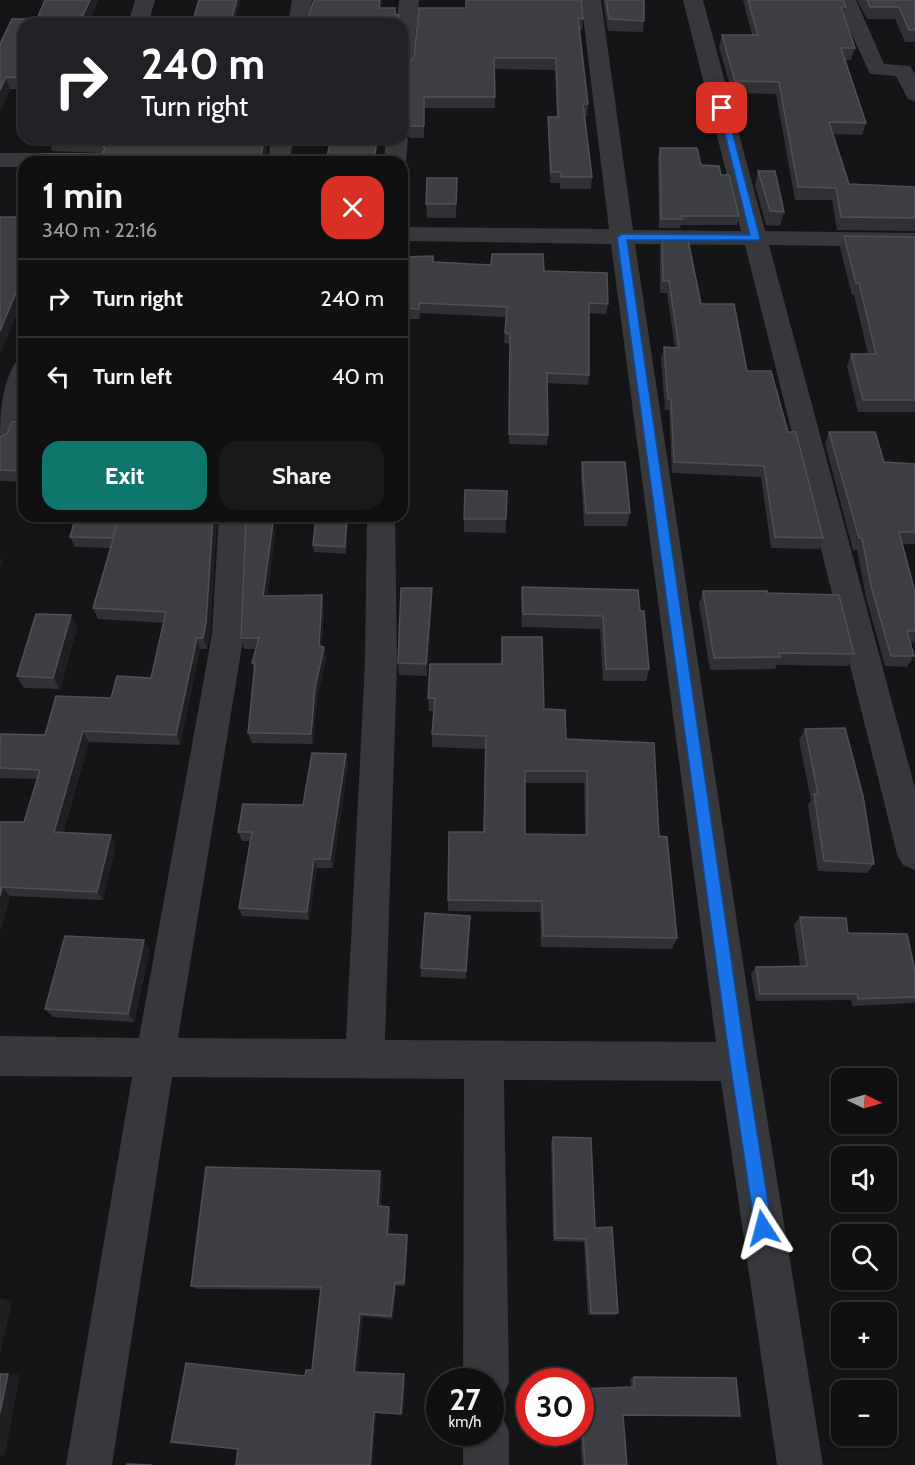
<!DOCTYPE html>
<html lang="en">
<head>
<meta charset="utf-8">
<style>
	body { margin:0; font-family:Cabin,sans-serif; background:#19191a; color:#f1f3f6; height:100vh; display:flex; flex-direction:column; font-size:22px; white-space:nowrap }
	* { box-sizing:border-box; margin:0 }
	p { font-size:20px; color:#9c9d9f }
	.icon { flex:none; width:33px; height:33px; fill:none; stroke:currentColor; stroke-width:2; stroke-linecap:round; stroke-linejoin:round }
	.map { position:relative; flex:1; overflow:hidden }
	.panel { position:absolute; left:18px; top:156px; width:390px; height:366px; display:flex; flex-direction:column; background:#101011; border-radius:18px; box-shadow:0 2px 4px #0004,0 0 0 2px #303031 }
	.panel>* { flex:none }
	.hud { position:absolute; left:18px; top:18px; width:390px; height:126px; border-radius:18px; box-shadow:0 2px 4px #0004,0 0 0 2px #303031; background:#202124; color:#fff; overflow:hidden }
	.needle { width:39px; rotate:95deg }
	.tools { position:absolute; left:831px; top:1068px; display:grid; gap:12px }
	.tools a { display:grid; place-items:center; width:66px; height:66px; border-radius:12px; background:#101011; box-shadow:0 2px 4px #0004,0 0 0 2px #303031; font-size:30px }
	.speed { position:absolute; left:426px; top:1368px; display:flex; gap:12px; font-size:30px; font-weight:700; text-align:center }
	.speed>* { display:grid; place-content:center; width:78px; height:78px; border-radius:50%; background:#101011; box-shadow:0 2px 4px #0004,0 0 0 2px #303031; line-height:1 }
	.speed small { font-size:15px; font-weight:400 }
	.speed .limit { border:9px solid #d22; background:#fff; color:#111 }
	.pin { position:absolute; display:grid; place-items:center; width:51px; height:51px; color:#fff; margin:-26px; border-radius:12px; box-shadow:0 3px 9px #0006 }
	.me { position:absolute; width:66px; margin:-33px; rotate:351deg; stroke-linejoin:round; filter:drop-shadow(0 0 4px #0008) }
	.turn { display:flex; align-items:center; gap:21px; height:126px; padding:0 24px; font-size:27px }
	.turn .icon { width:78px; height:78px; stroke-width:2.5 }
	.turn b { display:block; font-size:42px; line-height:51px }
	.round { display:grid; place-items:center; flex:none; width:63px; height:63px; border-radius:18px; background:#19191a }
	.overview { display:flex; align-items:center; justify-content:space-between; height:102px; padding:0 24px }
	h1 { font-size:36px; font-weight:700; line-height:45px }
	.button { display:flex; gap:12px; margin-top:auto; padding:12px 24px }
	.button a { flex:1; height:69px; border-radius:18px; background:#0f766e; color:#fff; font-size:24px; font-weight:700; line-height:69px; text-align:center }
	.button a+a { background:#19191a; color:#f1f3f6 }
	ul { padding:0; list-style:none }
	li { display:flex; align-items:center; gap:18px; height:78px; padding:0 24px; border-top:2px solid #303031 }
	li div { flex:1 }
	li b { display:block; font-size:22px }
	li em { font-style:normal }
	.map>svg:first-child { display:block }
</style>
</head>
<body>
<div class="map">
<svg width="915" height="1465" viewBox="0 0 915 1465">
	<rect width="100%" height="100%" fill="#151517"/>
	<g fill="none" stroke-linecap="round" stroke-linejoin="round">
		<g fill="#36383c" fill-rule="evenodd">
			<polygon points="135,0 155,0 148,24 128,24"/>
			<polygon points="292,0 312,0 308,24 288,24"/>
			<polygon points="399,0 419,0 412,68 409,72 402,74 402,24 397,24"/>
			<polygon points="581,0 601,0 633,230 741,231 683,0 703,0 765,231 915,233 915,247 769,245 915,788 915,870 903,865 897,854 745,245 635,244 758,1062 823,1465 777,1465 721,1081 504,1080 509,1382 502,1398 490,1403 490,1382 463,1382 464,1079 172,1077 112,1465 66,1465 132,1077 0,1076 0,1036 139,1038 212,634 219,516 247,516 244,634 178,1038 346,1039 365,662 367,516 395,516 397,662 385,1040 716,1042 611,244 402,241 402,227 609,229"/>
			<polygon points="836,0 856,0 884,64 910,66 915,74 915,101 908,99 896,76 870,74"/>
			<polygon points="402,133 408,138 406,162 402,167 402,162 384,162 386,138 402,138"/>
			<polygon points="271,138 293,138 290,162 268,162"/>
			<polygon points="0,153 84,153 92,155 95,160 94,162 24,162 24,167 0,167"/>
			<path d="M24,360V408L10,445L0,448C0,418 0,389 15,363Z"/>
			<polygon points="490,1411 502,1416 509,1432 509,1465 463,1465 463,1432 490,1432"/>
		</g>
	</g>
	<g fill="#313135" fill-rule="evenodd">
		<polygon points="45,0 98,0 88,24 24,24 24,89 10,89 0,112 0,44 12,19 37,19"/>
		<polygon points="603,0 644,0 644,21 643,32 608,31"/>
		<polygon points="743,0 843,0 846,7 844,15 855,48 851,60 845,60 866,123 862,135 833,134 849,184 915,187 915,231 837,230 832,200 795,200 776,94 732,93 719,47 722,35 752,35"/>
		<polygon points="857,0 915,0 915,42 905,42 895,19 867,19"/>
		<polygon points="419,8 583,19 582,30 579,30 588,104 587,116 585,116 592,177 591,189 560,189 560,183 550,183 548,129 548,117 557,117 555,70 494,69 495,108 424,108 424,138 410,138 402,131 402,65 409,63 414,57"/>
		<polygon points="269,138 263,162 39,162 39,160 102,154 103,153 52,151 49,141"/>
		<polygon points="660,148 721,175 739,216 737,225 681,225 680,228 659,228 658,157"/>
		<polygon points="758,171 784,212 780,226 766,225 755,185"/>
		<polygon points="457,178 456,218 427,218 426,204"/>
		<polygon points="662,235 701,304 788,432 823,538 819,549 771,548 761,477 672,473 669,410 665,410 661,359 664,347 675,348 667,293 660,293 660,246"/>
		<polygon points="844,236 915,237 915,412 858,412 847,366 851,354 868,354 854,295 852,295 840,248"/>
		<polygon points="402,257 433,262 544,271 608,304 606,314 589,313 589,375 588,385 547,383 548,435 547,445 509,444 510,344 504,343 506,317 420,313 419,319 402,319"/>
		<polygon points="829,432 884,462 915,464 915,544 902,544 915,592 915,642 910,642 914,656 907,667 885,666 866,597 857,550 853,550 825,443"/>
		<polygon points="7,434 23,482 0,481 0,437"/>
		<polygon points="582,462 630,513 627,526 584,526 581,475"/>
		<polygon points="183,516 217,516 210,634 207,649 200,649 180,745 89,742 63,833 116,844 103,900 10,896 0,931 0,822 24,822 37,779 0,778 0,738 45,735 111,698 151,678 164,623 98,619 93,608 111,548 75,547 70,537 182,519"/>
		<polygon points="316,516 348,516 346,554 314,552 313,545"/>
		<polygon points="464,519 506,519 506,533 464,532"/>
		<polygon points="260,522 273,523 275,535 267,596 324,607 322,647 324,647 326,658 317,698 313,744 252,743 248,733 254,670 252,663 256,649 244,649 241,638"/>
		<polygon points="522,587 640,611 649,669 646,681 603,681 600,629 522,627 521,600"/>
		<polygon points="432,588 432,601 427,676 399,675 398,663"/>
		<polygon points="703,591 767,593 854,654 848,666 777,665 775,669 710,670 699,604"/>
		<polygon points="71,615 77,628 60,689 24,688 17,676"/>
		<path d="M502,637L544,709L566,739L659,836L677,938L672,949L541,947L540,912L448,911V900L484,832L485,749L432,747V734L434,711H429L428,698L501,664ZM525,783H584L585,835L525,834Z"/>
		<polygon points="805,729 874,864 867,873 818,871 808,805 811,800 799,740"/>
		<polygon points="346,754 348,764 333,868 317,868 309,920 242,916 239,908 251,841 242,841 238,832 303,805"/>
		<polygon points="470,916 466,979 421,977 421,968"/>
		<polygon points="800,917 848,933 915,971 915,1002 913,1003 852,1006 851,1000 756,1001 751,974 756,967 800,966 794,924"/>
		<polygon points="150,949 134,1022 53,1017 45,1009"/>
		<polygon points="553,1137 595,1228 618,1313 615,1315 588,1315 584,1242 553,1241 551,1142"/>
		<polygon points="380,1171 382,1176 381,1206 389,1207 391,1211 389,1234 408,1239 405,1286 396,1286 393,1319 363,1316 357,1372 405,1375 403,1414 376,1413 372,1465 236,1465 305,1376 312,1370 321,1290 197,1289 191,1286"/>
		<polygon points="634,1377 736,1378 623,1415 627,1465 582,1465 580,1432 580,1389 631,1387 630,1378"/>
	</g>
	<g fill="#202023">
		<polygon points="90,0 98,0 88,24 79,24"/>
		<polygon points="237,0 241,0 234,24 230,24"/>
		<polygon points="380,0 383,0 379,19 379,8"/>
		<polygon points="6,77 10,89 0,112 0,90"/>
		<polygon points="265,138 269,138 263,162 259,162"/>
		<polygon points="377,138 380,138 379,138 376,162 374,162"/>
		<polygon points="24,273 24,296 0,355 0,331"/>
		<polygon points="24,457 24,481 23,482 18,471"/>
		<polygon points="118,516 124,516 117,549 112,538"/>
		<polygon points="213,516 217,516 210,634 207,649 203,638"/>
		<polygon points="257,516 261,516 259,534 256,522"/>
		<polygon points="347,516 348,516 346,554 345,547"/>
		<polygon points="273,523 275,535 266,608 263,596"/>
		<polygon points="0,557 3,562 0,569"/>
		<polygon points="432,588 432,601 427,676 426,664"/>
		<polygon points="322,595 324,607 321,657 319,646"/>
		<polygon points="71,615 77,628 60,689 53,678"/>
		<polygon points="197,638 200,649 180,745 176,735"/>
		<polygon points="324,647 326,658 317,698 313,744 311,734 315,688"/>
		<polygon points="83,731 89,742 60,842 54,832"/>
		<polygon points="346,754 348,764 333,868 330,859"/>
		<polygon points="111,835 116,844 103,900 97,892"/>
		<polygon points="314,859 317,868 309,920 307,912"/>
		<polygon points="2,887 10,896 0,931 0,896"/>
		<polygon points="144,940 150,949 134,1022 128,1014"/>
		<polygon points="380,1171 382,1176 380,1211 378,1206"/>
		<polygon points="389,1207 391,1211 389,1238 387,1234"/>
		<polygon points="407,1235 408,1239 405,1286 404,1283"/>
		<polygon points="395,1283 396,1286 393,1319 391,1316"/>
		<polygon points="0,1298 12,1301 0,1356"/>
		<polygon points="360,1314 363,1316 357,1373 354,1372"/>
		<polygon points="8,1374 20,1375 5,1455 0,1456 0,1413"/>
		<polygon points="404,1374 405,1375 403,1414 401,1414"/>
		<polygon points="374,1412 376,1412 372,1465 370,1465"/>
	</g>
	<g fill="#3d3f43" stroke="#4e5055" stroke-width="1.5" fill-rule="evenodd">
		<polygon points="45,0 90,0 79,24 24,24 24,78 6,77 0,90 0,44 12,19 37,19"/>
		<polygon points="199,0 237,0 230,24 246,24 192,24"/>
		<polygon points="314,0 380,0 379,8 395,8 395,14 399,15 399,24 306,24"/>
		<polygon points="466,0 581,0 583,19 578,18 588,104 583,104 592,177 561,177 561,172 551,172 548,117 558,117 556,58 494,58 495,97 424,97 424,126 410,126 402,120 402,65 409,63 414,57 419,8 466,8"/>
		<polygon points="606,0 644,0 644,21 609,19"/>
		<polygon points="748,0 843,0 846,7 841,7 855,48 841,48 866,123 829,122 849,184 915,187 915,218 841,217 836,188 798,187 779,82 735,81 722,35 758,35"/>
		<polygon points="867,0 915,0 915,30 909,30 899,7 870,7"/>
		<polygon points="50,138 265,138 259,162 74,162 39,160 42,154 102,154 105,149 101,143 49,141"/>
		<polygon points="331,138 377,138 374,162 326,162"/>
		<polygon points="660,148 697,148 701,165 719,166 721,175 729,175 739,216 682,216 682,219 661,219"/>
		<polygon points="758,171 775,171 784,212 770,211"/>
		<polygon points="427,178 457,178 456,204 426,204"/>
		<polygon points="0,217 24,217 24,273 0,331"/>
		<polygon points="662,235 687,235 701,304 734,304 747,371 771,371 788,432 796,432 823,538 775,537 764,466 674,462 671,399 668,399 664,347 679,348 669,281 663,281"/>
		<polygon points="844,236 915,237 915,400 863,400 851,354 876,354 859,283 856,283"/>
		<polygon points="492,254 543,254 544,271 607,273 608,304 589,303 589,375 547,373 548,435 509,434 510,334 505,333 507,307 419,303 419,309 402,308 402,257 433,256 433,262 491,265"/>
		<polygon points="12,422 24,422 24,457 18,471 0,470 0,437 7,434"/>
		<polygon points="829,432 875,432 884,462 915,464 915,532 899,532 915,592 915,631 907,631 914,656 891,656 871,586 862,538 859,538"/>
		<polygon points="582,462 625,462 630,513 586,513"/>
		<polygon points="465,490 507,491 506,519 464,519"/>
		<polygon points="76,516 118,516 112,538 70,537"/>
		<polygon points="120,516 182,519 183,516 213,516 206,623 203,638 197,638 176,735 83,731 54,832 111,835 97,892 2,887 0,896 0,822 24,822 40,770 0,768 0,738 1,734 45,735 56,696 111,698 117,676 151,678 166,612 93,608"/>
		<polygon points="246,516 257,516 256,522 273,523 263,596 322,595 319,646 324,647 315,688 311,734 248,733 255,663 252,663 259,638 241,638"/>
		<polygon points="316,516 347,516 345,547 313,545"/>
		<polygon points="522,587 638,590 640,611 644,611 649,669 606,669 603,616 523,614"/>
		<polygon points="401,588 432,588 426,664 398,663"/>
		<polygon points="703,591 767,591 767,593 839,595 854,654 779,653 780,657 714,658"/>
		<polygon points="36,614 71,615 53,678 17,676"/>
		<path d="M502,637H542L544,709L565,710L566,739L654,743L659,836L667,837L677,938L543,936L542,901L448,900L449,832H484L486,736L432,734L435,698H428L430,664H502ZM525,771H587V835L525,834Z"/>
		<polygon points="845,728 863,796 874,864 824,861 814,794 818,794 805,729"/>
		<polygon points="312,753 346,754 330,859 314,859 307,912 239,908 252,832 238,832 243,804 303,805"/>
		<polygon points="425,913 470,916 466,971 421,968"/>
		<polygon points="800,917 846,918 848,933 907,934 915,971 915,997 858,999 857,994 760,994 756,967 807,966"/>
		<polygon points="65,936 144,940 128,1014 45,1009"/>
		<polygon points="553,1137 591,1138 595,1228 612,1227 618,1313 591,1313 586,1239 555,1238"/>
		<polygon points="206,1167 380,1171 378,1206 389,1207 387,1234 407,1235 404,1283 395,1283 391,1316 360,1314 354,1372 404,1374 401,1414 374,1412 370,1465 236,1465 238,1449 171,1442 186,1363 305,1376 306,1370 312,1370 321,1287 191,1286"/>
		<polygon points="0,1374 8,1374 0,1413"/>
		<polygon points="634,1377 736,1378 740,1416 623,1415 627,1465 585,1465 580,1389 634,1387"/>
		<polygon points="127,1464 152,1465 127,1465"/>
	</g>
	<polygon fill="#1a73e8" stroke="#114b97" stroke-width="1.5" points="718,106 726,108 760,238 759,240 627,240 746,1062 772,1228 770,1234 763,1237 757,1234 755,1228 730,1062 617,237 622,234 750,235"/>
</svg>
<div class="tools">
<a><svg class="needle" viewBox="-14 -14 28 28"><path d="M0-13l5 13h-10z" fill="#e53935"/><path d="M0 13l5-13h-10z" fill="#9c9d9f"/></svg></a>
<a><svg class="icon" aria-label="sound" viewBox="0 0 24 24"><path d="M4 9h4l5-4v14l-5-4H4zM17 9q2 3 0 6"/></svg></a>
<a><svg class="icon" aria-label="search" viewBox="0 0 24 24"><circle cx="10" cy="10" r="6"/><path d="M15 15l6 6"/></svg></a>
<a>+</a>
<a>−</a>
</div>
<div class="speed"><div>27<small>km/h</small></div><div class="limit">30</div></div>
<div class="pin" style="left:722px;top:108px;background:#d93025"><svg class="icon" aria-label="arrive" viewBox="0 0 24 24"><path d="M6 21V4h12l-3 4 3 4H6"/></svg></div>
<svg class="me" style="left:763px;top:1228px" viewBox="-20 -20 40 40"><path d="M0-17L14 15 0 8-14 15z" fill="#1a73e8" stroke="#fff" stroke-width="4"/></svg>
<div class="hud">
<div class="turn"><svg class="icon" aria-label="right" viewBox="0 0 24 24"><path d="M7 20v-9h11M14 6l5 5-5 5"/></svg><div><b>240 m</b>Turn right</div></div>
</div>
<section class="panel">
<div class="overview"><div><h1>1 min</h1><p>340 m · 22:16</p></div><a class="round" style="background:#d93025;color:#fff"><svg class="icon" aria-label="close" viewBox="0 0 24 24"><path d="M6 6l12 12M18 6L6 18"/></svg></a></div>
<ul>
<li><svg class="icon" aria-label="right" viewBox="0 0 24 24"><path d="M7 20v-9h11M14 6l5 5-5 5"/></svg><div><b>Turn right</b></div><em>240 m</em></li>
<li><svg class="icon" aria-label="left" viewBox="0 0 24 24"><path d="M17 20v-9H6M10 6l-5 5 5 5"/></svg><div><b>Turn left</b></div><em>40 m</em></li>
</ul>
<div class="button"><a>Exit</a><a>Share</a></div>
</section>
</div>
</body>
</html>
